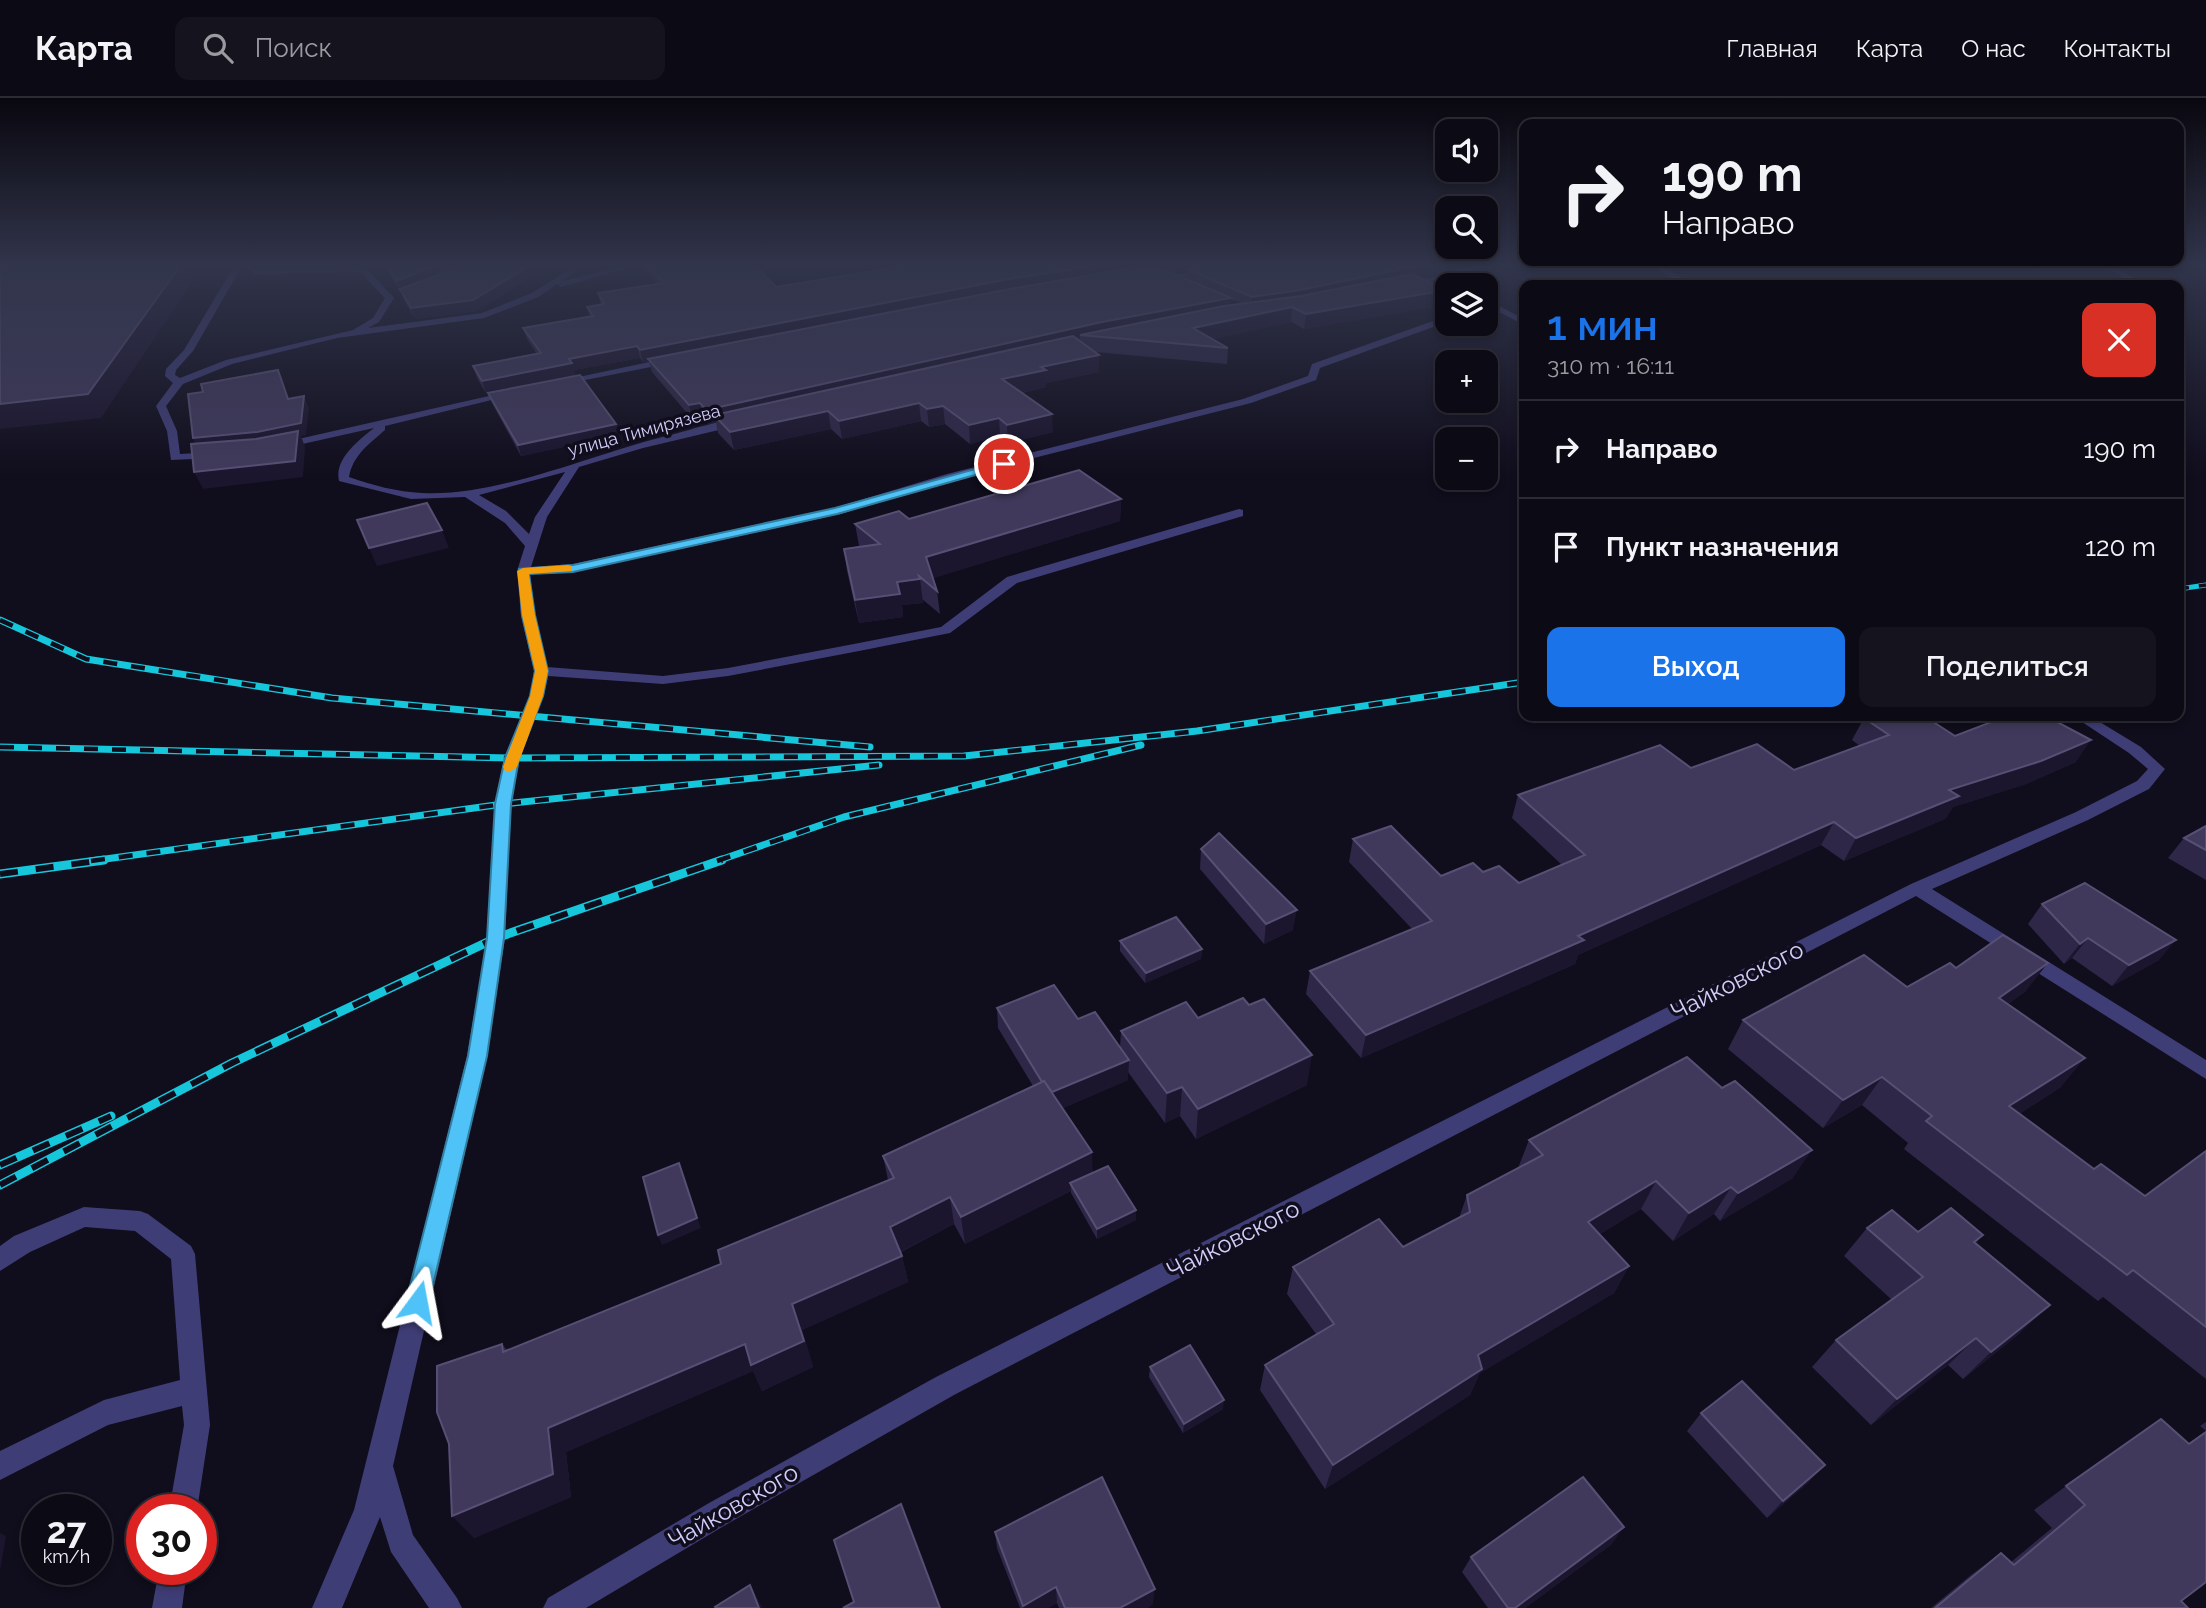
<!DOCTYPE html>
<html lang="ru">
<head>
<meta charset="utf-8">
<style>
	body { margin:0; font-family:Raleway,sans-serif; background:#15131e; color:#f1f3f6; height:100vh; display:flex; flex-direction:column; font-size:26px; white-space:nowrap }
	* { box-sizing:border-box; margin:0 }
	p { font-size:23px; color:#9a9aa0 }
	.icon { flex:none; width:38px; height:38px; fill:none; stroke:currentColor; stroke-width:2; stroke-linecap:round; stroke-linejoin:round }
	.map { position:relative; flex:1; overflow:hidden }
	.side { position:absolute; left:1519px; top:182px; width:665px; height:441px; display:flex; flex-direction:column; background:#0c0a15; border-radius:14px; box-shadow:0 4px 10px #0003,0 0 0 2px #2c2b34 }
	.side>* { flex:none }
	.top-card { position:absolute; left:1519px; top:21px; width:665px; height:147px; border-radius:14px; box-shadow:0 4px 10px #0003,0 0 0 2px #2c2b34; background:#0c0a15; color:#f1f3f6; overflow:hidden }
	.tools { position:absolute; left:1435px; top:21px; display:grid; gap:14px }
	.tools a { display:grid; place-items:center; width:63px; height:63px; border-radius:14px; background:#0c0a15; box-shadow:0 4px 10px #0003,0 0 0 2px #2c2b34; font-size:35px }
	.speed { position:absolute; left:21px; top:1396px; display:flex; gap:14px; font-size:35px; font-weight:700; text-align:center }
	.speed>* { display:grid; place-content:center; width:91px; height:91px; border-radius:50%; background:#0c0a15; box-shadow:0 4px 10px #0003,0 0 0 2px #2c2b34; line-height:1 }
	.speed small { font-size:18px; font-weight:400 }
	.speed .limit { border:10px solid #d22; background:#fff; color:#111 }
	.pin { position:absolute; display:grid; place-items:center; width:60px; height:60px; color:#fff; margin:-30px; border:4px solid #fff; border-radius:50%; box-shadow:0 2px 7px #0007 }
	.me { position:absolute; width:77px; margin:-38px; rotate:13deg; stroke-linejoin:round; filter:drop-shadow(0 0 5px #0008) }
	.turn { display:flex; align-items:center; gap:24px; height:147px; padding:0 28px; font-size:32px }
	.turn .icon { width:91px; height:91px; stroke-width:2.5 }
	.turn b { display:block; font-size:49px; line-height:60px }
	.round { display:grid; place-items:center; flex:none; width:74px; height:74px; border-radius:14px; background:#15131e }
	.headline { display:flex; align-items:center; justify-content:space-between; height:119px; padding:0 28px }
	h1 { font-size:42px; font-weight:600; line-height:52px; color:#1a73e8 }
	.primary-button { display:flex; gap:14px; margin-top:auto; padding:14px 28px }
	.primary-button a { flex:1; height:80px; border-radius:14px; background:#1a73e8; color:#fff; font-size:28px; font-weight:600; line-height:80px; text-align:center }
	.primary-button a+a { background:#15131e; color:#f1f3f6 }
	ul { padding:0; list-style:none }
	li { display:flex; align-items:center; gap:21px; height:98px; padding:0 28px; border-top:2px solid #2c2b34 }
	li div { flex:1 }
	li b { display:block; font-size:26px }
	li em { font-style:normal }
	header { display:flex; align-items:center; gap:42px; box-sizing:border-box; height:98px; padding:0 35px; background:#0c0a15; border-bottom:2px solid #2c2b34 }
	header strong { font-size:33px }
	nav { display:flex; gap:38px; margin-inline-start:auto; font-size:24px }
	.search { width:490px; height:63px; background:#15131e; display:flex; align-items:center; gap:18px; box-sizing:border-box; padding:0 24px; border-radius:14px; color:#9a9aa0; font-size:26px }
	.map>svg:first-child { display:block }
</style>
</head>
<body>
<header>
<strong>Карта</strong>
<div class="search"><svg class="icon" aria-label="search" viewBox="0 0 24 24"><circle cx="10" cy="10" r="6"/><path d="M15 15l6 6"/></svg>Поиск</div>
<nav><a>Главная</a><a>Карта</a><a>О нас</a><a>Контакты</a></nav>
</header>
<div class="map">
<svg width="2206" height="1510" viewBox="0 0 2206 1510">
	<rect width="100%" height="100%" fill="#100d1c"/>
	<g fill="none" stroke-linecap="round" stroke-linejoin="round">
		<polygon fill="#3f3d76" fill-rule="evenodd" points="1239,411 1243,412 1243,418 1017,485 950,535 859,553 852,549 859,545 941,529 1007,479"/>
		<g fill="#3f3d76" fill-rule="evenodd">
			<polygon points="234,168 242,168 193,253 176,272 175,277 180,280 226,262 353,232 373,220 385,200 362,176 357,174 255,177 246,168 252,168 257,172 357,170 368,172 394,200 379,224 368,230 482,215 532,195 575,168 584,168 562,183 624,168 636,168 561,189 557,186 538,199 484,220 337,240 232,266 183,286 166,308 177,333 180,356 214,354 220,357 214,360 171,362 167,333 156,308 173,285 165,278 166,271 184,252"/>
			<polygon points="1220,168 1235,168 1168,182 1151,177 1155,175 1168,178"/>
			<polygon points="1475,168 1487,168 1405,190 1401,187"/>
			<polygon points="1652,168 1661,168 1694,187 1684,187"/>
			<polygon points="2105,168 2114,168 2145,187 2135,187"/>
			<polygon points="1486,201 1524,221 1524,227 1486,207"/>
			<path d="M1447,218V224L1320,270L1316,282L1251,305L955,380L841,416L573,474L530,476L535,518L547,569L663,578L728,570L859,545L866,549L859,553L728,578L663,586L548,578L544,598L520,660L511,706L505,840L487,958L393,1368L413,1437L457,1500L462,1510H429L391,1454L380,1419L342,1510H312L354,1412L467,958L487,840L495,706L504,660L530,598L534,573L521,518L517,473L525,448L505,425L465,399L411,401L339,383C334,361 358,343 374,330L280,351L276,350V346L516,292V296L385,328V332C369,346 353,357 349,379C372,387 397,394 422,395C500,399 594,355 671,337C690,332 725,320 744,322V326L643,350L579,369L547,419L531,469L573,466L834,410L947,376L1243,301L1308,278L1312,266ZM565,374L535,419L529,436L506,413L479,397Z"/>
			<polygon points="673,259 678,262 676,264 560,287 555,284"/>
			<polygon points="2073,618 2090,618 2141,649 2165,671 2149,691 2088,722 1932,791 2206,962 2206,981 1916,798 954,1297 729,1425 586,1510 543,1510 548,1500 709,1405 936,1279 1911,786 2076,714 2137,683 2148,671 2129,655"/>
			<polygon points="84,1109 140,1113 148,1116 191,1148 195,1156 210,1327 197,1412 169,1412 184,1327 182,1308 108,1327 0,1382 0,1353 104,1302 180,1282 171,1161 135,1133 85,1129 30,1154 0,1173 0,1148 14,1138"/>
			<polygon points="159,1472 187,1472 182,1510 152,1510"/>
		</g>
		<g stroke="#16c7dc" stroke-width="5">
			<polyline id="rail-far2" points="2179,491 2206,487"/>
		</g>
		<g stroke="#16c7dc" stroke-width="7">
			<g id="rail-far1">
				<polyline points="0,522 86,561 332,600 870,649"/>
				<polyline points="0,649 512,660 964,658 1197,633 1524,584"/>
				<polyline points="91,763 503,706 879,667"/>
				<polyline points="717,763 844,719 1141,647"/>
			</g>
		</g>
		<g stroke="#16c7dc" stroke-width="9">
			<g id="rail">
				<polyline points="0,776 104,762"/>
				<polyline points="0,1067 111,1018"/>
				<polyline points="0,1087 232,965 496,840 722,762"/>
			</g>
		</g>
		<use href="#rail-far2" stroke="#100d1c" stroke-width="3.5" stroke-dasharray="10" stroke-linecap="butt"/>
		<use href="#rail-far1" stroke="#100d1c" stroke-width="4.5" stroke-dasharray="14" stroke-linecap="butt"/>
		<use href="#rail" stroke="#100d1c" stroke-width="6" stroke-dasharray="18" stroke-linecap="butt"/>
	</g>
	<g fill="#2e2747" fill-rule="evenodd">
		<polygon points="385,168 447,168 449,173 455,168 548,168 477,213 415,221 404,202 401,193 400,194"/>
		<path d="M640,168H756L776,189L894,170L891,168H1446V171L1416,178L1446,207L1304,231L1291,224L1213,241L1228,250L1227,266L1095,254L1099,274L1046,285V289L1022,295L1053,334L1008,345L1000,338L970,346L945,326L929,329L921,323L842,341L831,331L734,352L718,335L716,324L709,326L703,319L692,321L652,274L649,263L643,264L640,260L574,272L575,277L486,295L477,280L473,268L537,256L527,241L523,230L590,219L587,209L601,207L598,195L657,186ZM1186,172V181L1171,175ZM1231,201L1243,206L1230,207Z"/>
		<polygon points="488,295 616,326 619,337 521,358 492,305"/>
		<polygon points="1121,401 1120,423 933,480 937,493 940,516 922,501 923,505 902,507 903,519 859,525 847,473 844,451 859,448 855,426"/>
		<polygon points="1864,620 2076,664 2026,686 1953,709 1945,721 1844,763 1821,747 1578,857 1575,866 1361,960 1306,896 1310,873 1412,831 1349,764 1353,741 1441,778 1483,774 1519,785 1562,767 1512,720 1518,697 1691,670 1794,672 1860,648 1852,642"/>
		<polygon points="2206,728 2206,782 2168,760 2184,740"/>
		<polygon points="1201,751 1293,832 1264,846 1200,771"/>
		<polygon points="2042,806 2159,862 2112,888 2072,860 2064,866 2028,826"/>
		<polygon points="1120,843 1202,851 1201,861 1145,885 1120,853"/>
		<polygon points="1956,870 2026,893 2008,906 2061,989 2019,1016 2094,1071 2145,1098 2206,1053 2206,1281 2103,1199 2098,1203 1904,1051 1908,1045 1862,1007 1823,1030 1728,951 1743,922 1907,889"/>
		<polygon points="997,910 1078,921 1120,950 1121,933 1198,920 1307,987 1196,1041 1180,1018 1165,1025 1128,974 1128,982 1063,1010 1093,1075 1136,1122 1097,1141 1071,1095 1071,1093 965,1146 954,1126 901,1154 908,1184 802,1232 813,1269 762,1293 753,1273 566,1354 571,1399 474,1440 449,1346 502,1246 507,1252 721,1166 888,1082 883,1058 1033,988 998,930"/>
		<polygon points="1529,1042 1793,1080 1720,1123 1714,1116 1673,1143 1641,1111 1600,1136 1629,1168 1614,1195 1480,1275 1470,1297 1325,1391 1260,1292 1265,1267 1316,1236 1287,1196 1293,1169 1403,1149 1459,1120 1467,1097 1518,1070"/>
		<polygon points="1867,1130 1918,1134 1983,1137 1976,1145 2020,1235 1963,1281 1948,1267 1871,1327 1812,1269 1836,1242 1891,1201 1844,1158"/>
		<polygon points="1150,1269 1223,1311 1183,1335 1149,1279"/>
		<polygon points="1701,1315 1809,1384 1767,1420 1687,1333"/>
		<polygon points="2206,1324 2206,1484 2181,1503 2188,1510 1931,1510 1971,1477 2001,1455 2011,1464 2052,1430 2034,1412 2066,1388 2188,1346 2206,1333 2200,1328"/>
		<polygon points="995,1434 1153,1506 1147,1510 1059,1510 1057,1505 1048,1510 1020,1510 997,1450"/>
		<polygon points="1612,1446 1525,1510 1488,1510 1462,1474 1471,1459"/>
	</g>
	<g fill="#1b152e">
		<polygon points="180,168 203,168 101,320 0,331 0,306"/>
		<polygon points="435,168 447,168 450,174 400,194 396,183"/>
		<polygon points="529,168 548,168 477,213 415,221 411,210"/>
		<polygon points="1095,168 1131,168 1131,172 648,261 649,263 643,264 640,252 1009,181"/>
		<polygon points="1168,168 1208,168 1168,175"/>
		<polygon points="1417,168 1446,168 1446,171 1437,173 1299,202 1251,209 1252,199"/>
		<polygon points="1447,192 1446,207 1304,231 1306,216"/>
		<polygon points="1231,200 1230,212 1080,237 1080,242 720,323 714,317 716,324 709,326 706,312 1102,224"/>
		<polygon points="1292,209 1291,224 1192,246 1193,230"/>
		<polygon points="637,248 640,260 574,272 575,277 486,295 482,283 569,261"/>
		<polygon points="1099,257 1099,274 1046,285 1046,289 1003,299 1002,281 1041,269"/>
		<polygon points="304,298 309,310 306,337 301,338 305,349 303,379 203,391 194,374 199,352 193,340"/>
		<polygon points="700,305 703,319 692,321 689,307"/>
		<polygon points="919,305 921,323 842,341 839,323"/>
		<polygon points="943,308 945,326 929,329 927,311"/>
		<polygon points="828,313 831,331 734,352 730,334"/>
		<polygon points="1052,316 1053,334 1008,345 1007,327"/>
		<polygon points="999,320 1000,338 970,346 969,327"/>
		<polygon points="616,326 619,337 527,357 521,358 518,347"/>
		<polygon points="1121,401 1120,423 928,482 926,459"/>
		<polygon points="442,432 449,450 377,468 369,450"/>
		<polygon points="920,481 923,505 902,507 903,519 859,525 855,502 897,484"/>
		<polygon points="2091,642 2076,664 2026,686 1953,709 1945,721 1844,763 1856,740 1949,692"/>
		<polygon points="1834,724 1821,747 1578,857 1575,866 1361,960 1366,937 1578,838"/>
		<polygon points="1297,812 1293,832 1264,846 1266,826"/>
		<polygon points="2088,840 2072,860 2064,866 2080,846"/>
		<polygon points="2176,842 2159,862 2112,888 2129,867"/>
		<polygon points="1202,851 1201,861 1145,885 1146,875"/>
		<polygon points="2048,865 2026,893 1978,928 1999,900"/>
		<polygon points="1312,957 1307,987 1196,1041 1198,1011"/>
		<polygon points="2085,960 2061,989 1986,1037 2009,1008"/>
		<polygon points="1129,962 1128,982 1050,1016 1049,995"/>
		<polygon points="1882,979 1862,1007 1823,1030 1843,1002"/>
		<polygon points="1182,989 1180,1018 1165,1025 1167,995"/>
		<polygon points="1812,1052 1793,1080 1720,1123 1738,1095"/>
		<polygon points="1092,1054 1093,1082 1070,1085 1071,1093 965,1146 961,1119"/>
		<polygon points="679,1065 701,1130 662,1147 658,1137"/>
		<polygon points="1656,1083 1641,1111 1575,1151 1588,1124"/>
		<polygon points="1731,1089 1714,1116 1673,1143 1689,1115"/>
		<polygon points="950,1099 954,1126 896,1156 890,1129"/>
		<polygon points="1136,1112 1136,1122 1097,1141 1097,1131"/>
		<polygon points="902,1158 908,1184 802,1232 813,1269 762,1293 753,1273 566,1354 571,1399 474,1440 452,1418 548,1330 792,1206"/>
		<polygon points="1629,1168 1614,1195 1480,1275 1470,1297 1325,1391 1333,1367 1478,1257"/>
		<polygon points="2050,1207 2020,1235 1963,1281 1991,1254"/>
		<polygon points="1976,1240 1948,1267 1871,1327 1897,1301"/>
		<polygon points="1224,1302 1223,1311 1183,1335 1184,1326"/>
		<polygon points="1825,1367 1809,1384 1767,1420 1783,1403"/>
		<polygon points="1624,1429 1612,1446 1525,1510 1515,1510"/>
		<polygon points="0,1435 6,1438 0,1473"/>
		<polygon points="750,1487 761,1507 763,1510 759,1510"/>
		<polygon points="1056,1489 1057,1505 1048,1510 1023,1510 1023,1508"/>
		<polygon points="1155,1491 1153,1506 1147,1510 1120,1510"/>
	</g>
	<g fill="#40395b" stroke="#575074" stroke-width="2">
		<polygon points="0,168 180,168 88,296 0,306"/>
		<polygon points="387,168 435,168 396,183"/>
		<polygon points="455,168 529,168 473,202 411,210 400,191 447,174"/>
		<polygon points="647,168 756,168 776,189 905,168 1095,168 1009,181 640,252 637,248 569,261 572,265 482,283 473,268 541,255 523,230 593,218 587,209 604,206 598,195 664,185"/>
		<polygon points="1203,168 1417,168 1300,192 1252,199 1186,171"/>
		<polygon points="1131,170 1167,173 1231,200 1102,224 706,312 700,305 689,307 648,261 1010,191"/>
		<polygon points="1412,176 1447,192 1306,216 1292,209 1193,230 1228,250 1080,237 1224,208 1301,198"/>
		<polygon points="1073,238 1099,257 1041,269 1046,272 1002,281 1052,316 1007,327 999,320 969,327 943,308 927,311 919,305 839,323 828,313 730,334 714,317"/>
		<polygon points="278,272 288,301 304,298 301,325 257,334 193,340 188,296 203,294 201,286"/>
		<polygon points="580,277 616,326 518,347 488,295"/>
		<polygon points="298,333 295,363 194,374 191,346 256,341"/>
		<polygon points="1079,372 1121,401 926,459 937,493 919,478 920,481 897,484 900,496 855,502 844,451 880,446 855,426 899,413 909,421"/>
		<polygon points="427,405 442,432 369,450 357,422"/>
		<polygon points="1873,618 1924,618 1955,638 2007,618 2046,618 2091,642 2041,663 1949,692 1959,698 1856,740 1834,724 1578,838 1584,842 1366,937 1310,873 1432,823 1353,741 1391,728 1441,778 1473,765 1483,774 1499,768 1519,785 1585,757 1518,697 1660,647 1691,670 1757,646 1794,672 1889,637 1864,620"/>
		<polygon points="2206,728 2206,752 2184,740"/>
		<polygon points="1219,735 1297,812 1266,826 1201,751"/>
		<polygon points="2085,785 2176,842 2129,867 2088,840 2080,846 2042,806"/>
		<polygon points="1176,819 1202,851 1146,875 1120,843"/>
		<polygon points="2003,837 2048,865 1999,900 2085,960 2009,1008 2094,1071 2101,1066 2145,1098 2206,1053 2206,1229 2133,1172 2127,1177 1926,1023 1932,1018 1882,979 1843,1002 1743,922 1864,857 1907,889 1950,865 1956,870"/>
		<polygon points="1054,887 1078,921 1095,914 1129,962 1052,994 1044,983 1042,984 997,910"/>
		<polygon points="1243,900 1249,907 1264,901 1312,957 1198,1011 1182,989 1167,995 1121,933 1186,904 1198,920"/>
		<polygon points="1687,959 1722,990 1735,983 1812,1052 1738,1095 1731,1089 1689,1115 1656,1083 1588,1124 1629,1168 1478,1257 1482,1271 1333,1367 1265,1267 1334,1226 1293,1169 1379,1121 1403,1149 1470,1114 1467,1097 1543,1057 1529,1042"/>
		<polygon points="1044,983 1092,1054 961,1119 950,1099 890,1129 902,1158 792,1206 804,1243 751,1267 745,1246 548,1330 553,1376 452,1418 449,1346 437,1314 437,1268 502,1246 503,1254 721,1166 718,1152 894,1080 883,1058"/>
		<polygon points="679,1065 697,1120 658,1137 643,1079"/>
		<polygon points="1108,1068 1136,1112 1097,1131 1070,1085"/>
		<polygon points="1951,1110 1983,1137 1974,1144 2050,1207 1991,1254 1976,1240 1897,1301 1836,1242 1923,1179 1867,1130 1892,1112 1918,1134"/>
		<polygon points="1190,1247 1224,1302 1184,1326 1150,1269"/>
		<polygon points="1742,1283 1825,1367 1783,1403 1701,1315"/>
		<polygon points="2161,1321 2189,1346 2206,1334 2206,1484 2181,1503 2188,1510 1935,1510 2001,1455 2014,1467 2085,1407 2066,1388"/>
		<polygon points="1102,1379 1155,1491 1120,1510 1065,1510 1056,1489 1023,1508 995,1434"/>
		<polygon points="1583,1379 1624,1429 1515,1510 1508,1510 1471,1459"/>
		<polygon points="901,1406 940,1510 843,1510 854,1504 834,1442"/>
		<polygon points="750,1487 759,1510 716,1510 715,1509"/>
	</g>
	<linearGradient id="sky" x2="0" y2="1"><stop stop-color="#09070f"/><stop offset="0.44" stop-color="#31354b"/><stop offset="1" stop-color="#31354b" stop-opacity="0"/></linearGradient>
	<rect width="2206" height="379" fill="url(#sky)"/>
	<polygon fill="#4fc3f7" stroke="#337fa1" stroke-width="2" points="1004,363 1009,366 1007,368 837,416 573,474 529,476 535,517 548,573 543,598 519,660 511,706 504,840 487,958 429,1204 425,1212 418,1215 410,1212 406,1204 468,958 487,840 495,706 505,660 530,598 535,573 522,517 519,471 573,467 835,410"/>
	<polygon fill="#f59e0b" points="568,467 572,468 572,473 529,476 535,517 548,573 543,598 517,669 510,674 505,673 503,669 530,598 535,573 522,517 517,473 523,470"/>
	<g text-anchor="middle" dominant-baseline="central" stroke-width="7" stroke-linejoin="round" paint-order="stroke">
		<g font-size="18" fill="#d2cdfa" stroke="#100d1c">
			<text transform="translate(644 332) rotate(-15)">улица Тимирязева</text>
		</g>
		<g font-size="24" fill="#d2cdfa" stroke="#100d1c">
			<text transform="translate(1737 882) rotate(-27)">Чайковского</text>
			<text transform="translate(1233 1141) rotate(-27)">Чайковского</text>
			<text transform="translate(733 1408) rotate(-30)">Чайковского</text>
		</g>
	</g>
</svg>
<div class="tools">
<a><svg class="icon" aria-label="sound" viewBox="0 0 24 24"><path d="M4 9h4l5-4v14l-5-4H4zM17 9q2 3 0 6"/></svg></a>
<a><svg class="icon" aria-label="search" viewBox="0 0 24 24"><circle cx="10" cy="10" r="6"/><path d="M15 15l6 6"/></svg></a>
<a><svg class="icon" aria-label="layers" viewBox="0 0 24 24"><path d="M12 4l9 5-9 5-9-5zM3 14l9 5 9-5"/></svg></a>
<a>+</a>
<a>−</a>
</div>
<div class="speed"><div>27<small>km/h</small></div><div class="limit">30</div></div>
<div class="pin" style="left:1004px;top:366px;background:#d93025"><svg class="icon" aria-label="arrive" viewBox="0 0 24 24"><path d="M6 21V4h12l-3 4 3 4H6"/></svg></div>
<svg class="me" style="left:418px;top:1204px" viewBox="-20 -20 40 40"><path d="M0-17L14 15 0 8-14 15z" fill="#4fc3f7" stroke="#fff" stroke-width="4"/></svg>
<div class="top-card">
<div class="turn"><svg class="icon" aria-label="right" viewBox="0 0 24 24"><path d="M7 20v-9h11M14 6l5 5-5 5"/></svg><div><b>190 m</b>Направо</div></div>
</div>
<section class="side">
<div class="headline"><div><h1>1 мин</h1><p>310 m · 16:11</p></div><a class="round" style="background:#d93025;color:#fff"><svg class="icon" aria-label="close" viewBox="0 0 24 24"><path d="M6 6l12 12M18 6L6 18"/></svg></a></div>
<ul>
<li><svg class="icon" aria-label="right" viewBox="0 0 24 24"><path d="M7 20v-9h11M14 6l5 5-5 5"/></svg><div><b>Направо</b></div><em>190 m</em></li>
<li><svg class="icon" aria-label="arrive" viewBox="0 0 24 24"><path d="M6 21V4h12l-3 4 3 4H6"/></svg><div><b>Пункт назначения</b></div><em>120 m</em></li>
</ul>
<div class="primary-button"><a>Выход</a><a>Поделиться</a></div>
</section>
</div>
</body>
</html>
